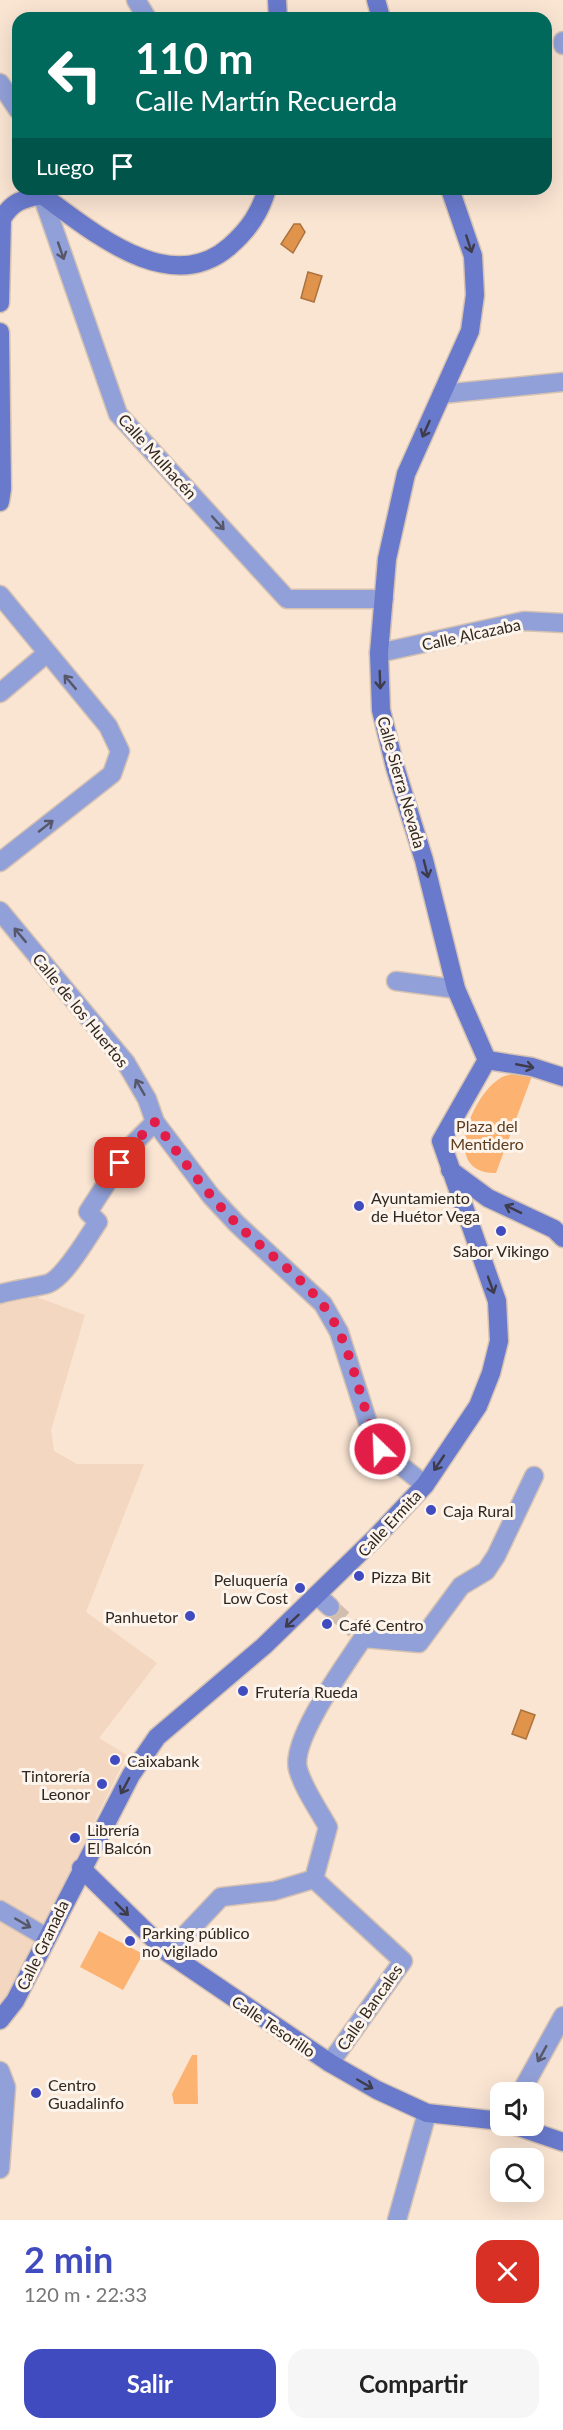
<!DOCTYPE html>
<html lang="es">
<head>
<meta charset="utf-8">
<style>
	body { margin:0; font-family:Lato,sans-serif; background:#f6f6f6; color:#222; height:100vh; display:flex; flex-direction:column; font-size:22px; white-space:nowrap }
	* { box-sizing:border-box; margin:0 }
	p { font-size:20px; color:#767676 }
	.icon { flex:none; width:33px; height:33px; fill:none; stroke:currentColor; stroke-width:2; stroke-linecap:round; stroke-linejoin:round }
	.map { position:relative; height:2220px; overflow:hidden }
	.drawer { display:flex; flex-direction:column; background:#fff; flex:1 }
	.drawer>* { flex:none }
	.top-card { position:absolute; left:12px; top:12px; width:540px; height:183px; border-radius:18px; box-shadow:0 6px 24px #0002; background:#00695c; color:#fff; overflow:hidden }
	.controls { position:absolute; left:490px; top:2082px; display:grid; gap:12px }
	.controls a { display:grid; place-items:center; width:54px; height:54px; border-radius:12px; background:#fff; box-shadow:0 6px 24px #0002; font-size:30px }
	.pin { position:absolute; display:grid; place-items:center; width:51px; height:51px; color:#fff; margin:-26px; border-radius:12px; box-shadow:0 3px 9px #0006 }
	.me { position:absolute; width:66px; margin:-33px; rotate:336deg; stroke-linejoin:round; filter:drop-shadow(0 0 4px #0008) }
	.turn { display:flex; align-items:center; gap:21px; height:126px; padding:0 24px; font-size:27px }
	.turn .icon { width:78px; height:78px; stroke-width:2.5 }
	.turn b { display:block; font-size:42px; line-height:51px }
	.then { display:flex; align-items:center; height:57px; padding:0 24px; background:#0003; gap:12px; font-size:22px }
	.round { display:grid; place-items:center; flex:none; width:63px; height:63px; border-radius:18px; background:#f6f6f6 }
	.head { display:flex; align-items:center; justify-content:space-between; height:102px; padding:0 24px }
	h1 { font-size:36px; font-weight:700; line-height:45px; color:#404bbf }
	.cta { display:flex; gap:12px; margin-top:auto; padding:12px 24px }
	.cta a { flex:1; height:69px; border-radius:18px; background:#404bbf; color:#fff; font-size:24px; font-weight:700; line-height:69px; text-align:center }
	.cta a+a { background:#f6f6f6; color:#222 }
	.map>svg:first-child { display:block }
</style>
</head>
<body>
<div class="map">
<svg width="563" height="2220" viewBox="0 0 563 2220">
	<rect width="100%" height="100%" fill="#fae4d2"/>
	<polygon fill="#f4d7c1" points="26,1293 85,1315 51,1430 54,1451 77,1464 144,1464 86,1612 157,1663 99,1738 127,1755 0,2013 0,1303"/>
	<g fill="#fcb270">
		<path d="M522,1073L532,1076L496,1173C439,1174 472,1096 499,1079C506,1074 514,1074 522,1073Z"/>
		<polygon points="99,1931 143,1954 123,1990 80,1967"/>
		<polygon points="192,2055 197,2055 198,2104 174,2104 172,2094"/>
	</g>
	<g fill="#e0934a" stroke="#ab733d" stroke-width="1.5">
		<polygon points="294,224 300,224 305,232 293,253 281,244"/>
		<polygon points="308,272 322,276 314,302 301,298"/>
		<polygon points="521,1710 535,1715 526,1739 512,1734"/>
	</g>
	<g fill="none" stroke-linecap="round" stroke-linejoin="round">
		<polyline stroke="#d1beae" stroke-width="18" stroke-dasharray="18 9" stroke-linecap="butt" points="330,1607 355,1630"/>
		<g stroke="#d5c2b2" stroke-width="21">
			<g id="street">
				<polyline points="136,0 147,18"/>
				<polyline points="563,41 563,45"/>
				<polyline points="0,83 18,110"/>
				<polyline points="42,189 42,195 118,414 287,599 384,599"/>
				<polyline points="442,394 563,382"/>
				<polyline points="0,595 108,726 120,751 112,774 0,862"/>
				<polyline points="379,653 524,621 563,623"/>
				<polyline points="0,693 46,654"/>
				<polyline points="0,911 126,1063 147,1099 155,1122 211,1196 237,1224 323,1304 339,1332 368,1423 380,1449 425,1485"/>
				<polyline points="396,981 456,989"/>
				<path d="M0,1294C16,1289 31,1288 47,1284C64,1279 87,1238 98,1222L88,1212L130,1147L155,1122"/>
				<polyline points="318,1596 330,1607"/>
				<polyline points="314,1879 403,1961 330,2063"/>
				<polyline points="0,1910 46,1937"/>
				<path d="M168,1953L221,1897L274,1891L314,1879L328,1827C318,1809 303,1788 298,1769C290,1740 346,1664 363,1638L419,1643L461,1586L486,1571L496,1556L534,1476"/>
				<polyline points="0,2071 6,2087 0,2169"/>
				<polyline points="521,2092 563,2016"/>
				<polyline points="397,2220 427,2113"/>
			</g>
		</g>
		<g stroke="#d5c2b2" stroke-width="21">
			<g id="secondary">
				<polyline points="277,0 278,18"/>
				<polyline points="376,0 381,18"/>
				<polyline points="450,189 473,256 475,295 470,331 406,474 387,559 379,653 381,710 395,767 424,860 456,989 487,1060"/>
				<path d="M0,303L2,219C12,201 23,199 42,195C92,231 170,299 230,246C249,229 260,213 267,189"/>
				<polyline points="0,332 2,489 0,502"/>
				<polyline points="487,1060 532,1067 563,1077"/>
				<polyline points="450,1170 488,1198 554,1229 563,1238"/>
				<polyline points="81,1868 168,1953 330,2063 377,2090 427,2113 501,2121"/>
				<polyline points="0,2020 15,2001 131,1775 157,1737 264,1646 375,1538 425,1485 478,1406 491,1373 499,1341 497,1301 441,1141 487,1060"/>
				<polyline points="516,2126 563,2142"/>
			</g>
		</g>
		<use href="#street" stroke="#91a0d8" stroke-width="18"/>
		<use href="#secondary" stroke="#697acd" stroke-width="18"/>
	</g>
	<defs><path id="oneway-shaft" d="M-6 0H5M1.5-3L5.5 0L1.5 3" fill="none" stroke-width="1.6" stroke-linecap="round" stroke-linejoin="round" transform="scale(1.5)"/></defs>
	<g stroke="#3e3c4b">
		<use href="#oneway-shaft" transform="translate(469 244) rotate(72)"/>
		<use href="#oneway-shaft" transform="translate(426 429) rotate(114)"/>
		<use href="#oneway-shaft" transform="translate(380 680) rotate(88)"/>
		<use href="#oneway-shaft" transform="translate(426 869) rotate(76)"/>
		<use href="#oneway-shaft" transform="translate(525 1066) rotate(11)"/>
		<use href="#oneway-shaft" transform="translate(513 1209) rotate(-154)"/>
		<use href="#oneway-shaft" transform="translate(491 1285) rotate(70)"/>
		<use href="#oneway-shaft" transform="translate(439 1463) rotate(124)"/>
		<use href="#oneway-shaft" transform="translate(292 1621) rotate(137)"/>
		<use href="#oneway-shaft" transform="translate(125 1786) rotate(118)"/>
		<use href="#oneway-shaft" transform="translate(122 1909) rotate(45)"/>
		<use href="#oneway-shaft" transform="translate(365 2084) rotate(30)"/>
	</g>
	<g stroke="#56576a">
		<use href="#oneway-shaft" transform="translate(61 251) rotate(71)"/>
		<use href="#oneway-shaft" transform="translate(218 523) rotate(48)"/>
		<use href="#oneway-shaft" transform="translate(70 682) rotate(-130)"/>
		<use href="#oneway-shaft" transform="translate(46 826) rotate(-38)"/>
		<use href="#oneway-shaft" transform="translate(20 935) rotate(-130)"/>
		<use href="#oneway-shaft" transform="translate(140 1087) rotate(-120)"/>
		<use href="#oneway-shaft" transform="translate(23 1923) rotate(30)"/>
		<use href="#oneway-shaft" transform="translate(542 2054) rotate(119)"/>
	</g>
	<g fill="none" stroke-linecap="round" stroke-linejoin="round">
		<path stroke="#e11d48" stroke-width="10" stroke-dasharray="0 18" d="M120,1163L130,1147L155,1122C181,1157 207,1195 239,1226C265,1251 300,1276 322,1304C353,1342 359,1405 380,1449"/>
	</g>
	<g fill="#404bbf" stroke="#fdf4ec" stroke-width="2">
		<circle cx="359" cy="1206" r="6"/>
		<circle cx="501" cy="1231" r="6"/>
		<circle cx="431" cy="1510" r="6"/>
		<circle cx="359" cy="1576" r="6"/>
		<circle cx="300" cy="1588" r="6"/>
		<circle cx="190" cy="1616" r="6"/>
		<circle cx="327" cy="1624" r="6"/>
		<circle cx="243" cy="1691" r="6"/>
		<circle cx="115" cy="1760" r="6"/>
		<circle cx="102" cy="1784" r="6"/>
		<circle cx="75" cy="1838" r="6"/>
		<circle cx="130" cy="1941" r="6"/>
		<circle cx="36" cy="2093" r="6"/>
	</g>
	<g text-anchor="middle" dominant-baseline="central" stroke-width="6" stroke-linejoin="round" paint-order="stroke">
		<g font-size="16" fill="#2f2720" stroke="#fdf4ec">
			<text transform="translate(158 456) rotate(48)">Calle Mulhacén</text>
			<text transform="translate(471 634) rotate(-12)">Calle Alcazaba</text>
			<text transform="translate(402 782) rotate(74)">Calle Sierra Nevada</text>
			<text transform="translate(81 1010) rotate(51)">Calle de los Huertos</text>
			<text transform="translate(389 1523) rotate(-47)">Calle Ermita</text>
			<text transform="translate(42 1945) rotate(-64)">Calle Granada</text>
			<text transform="translate(369 2007) rotate(-55)">Calle Bancales</text>
			<text transform="translate(274 2026) rotate(34)">Calle Tesorillo</text>
		</g>
		<g font-size="16" fill="#5c3c1e" stroke="#fdf4ec">
			<text x="487" y="1125">Plaza del<tspan x="487" dy="18">Mentidero</tspan></text>
		</g>
		<g font-size="16" fill="#2f2720" stroke="#fdf4ec" text-anchor="start">
			<text x="371" y="1197">Ayuntamiento<tspan x="371" dy="18">de Huétor Vega</tspan></text>
			<text x="501" y="1250" text-anchor="middle">Sabor Vikingo</text>
			<text x="443" y="1510">Caja Rural</text>
			<text x="371" y="1576">Pizza Bit</text>
			<text x="288" y="1579" text-anchor="end">Peluquería<tspan x="288" dy="18">Low Cost</tspan></text>
			<text x="178" y="1616" text-anchor="end">Panhuetor</text>
			<text x="339" y="1624">Café Centro</text>
			<text x="255" y="1691">Frutería Rueda</text>
			<text x="127" y="1760">Caixabank</text>
			<text x="90" y="1775" text-anchor="end">Tintorería<tspan x="90" dy="18">Leonor</tspan></text>
			<text x="87" y="1829">Librería<tspan x="87" dy="18">El Balcón</tspan></text>
			<text x="142" y="1932">Parking público<tspan x="142" dy="18">no vigilado</tspan></text>
			<text x="48" y="2084">Centro<tspan x="48" dy="18">Guadalinfo</tspan></text>
		</g>
	</g>
</svg>
<div class="controls">
<a><svg class="icon" aria-label="sound" viewBox="0 0 24 24"><path d="M4 9h4l5-4v14l-5-4H4zM17 9q2 3 0 6"/></svg></a>
<a><svg class="icon" aria-label="search" viewBox="0 0 24 24"><circle cx="10" cy="10" r="6"/><path d="M15 15l6 6"/></svg></a>
</div>
<div class="pin" style="left:120px;top:1163px;background:#d93025"><svg class="icon" aria-label="arrive" viewBox="0 0 24 24"><path d="M6 21V4h12l-3 4 3 4H6"/></svg></div>
<svg class="me" style="left:380px;top:1449px" viewBox="-20 -20 40 40"><circle r="17" fill="#e11d48" stroke="#fff" stroke-width="3"/><path d="M0-11L8 9 0 5-8 9z" fill="#fff"/></svg>
<div class="top-card">
<div class="turn"><svg class="icon" aria-label="left" viewBox="0 0 24 24"><path d="M17 20v-9H6M10 6l-5 5 5 5"/></svg><div><b>110 m</b>Calle Martín Recuerda</div></div>
<div class="then">Luego<svg class="icon" aria-label="arrive" viewBox="0 0 24 24"><path d="M6 21V4h12l-3 4 3 4H6"/></svg></div>
</div>
</div>
<section class="drawer">
<div class="head"><div><h1>2 min</h1><p>120 m · 22:33</p></div><a class="round" style="background:#d93025;color:#fff"><svg class="icon" aria-label="close" viewBox="0 0 24 24"><path d="M6 6l12 12M18 6L6 18"/></svg></a></div>
<div class="cta"><a>Salir</a><a>Compartir</a></div>
</section>
</body>
</html>
